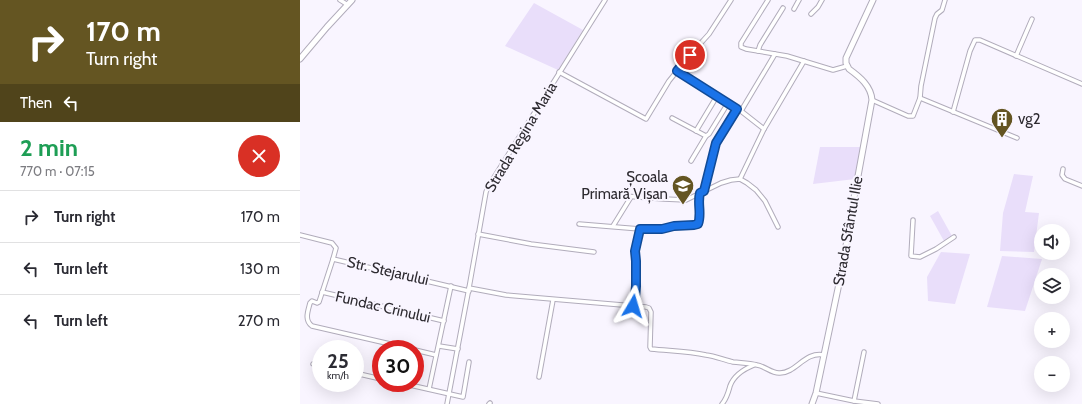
<!DOCTYPE html>
<html lang="en">
<head>
<meta charset="utf-8">
<style>
	body { margin:0; font-family:Cabin,sans-serif; background:#f2f2f3; color:#2b2b33; height:100vh; display:flex; flex-direction:column; font-size:15px; white-space:nowrap }
	* { box-sizing:border-box; margin:0 }
	p { font-size:13px; color:#7c7c81 }
	.icon { flex:none; width:22px; height:22px; fill:none; stroke:currentColor; stroke-width:2; stroke-linecap:round; stroke-linejoin:round }
	.map { position:relative; flex:1; overflow:hidden }
	.drawer { display:flex; flex-direction:column; background:#fff; width:300px }
	.drawer>* { flex:none }
	.hud { background:#645522; color:#fff; overflow:hidden }
	.fabs { position:absolute; left:734px; top:224px; display:grid; gap:8px }
	.fabs a { display:grid; place-items:center; width:36px; height:36px; border-radius:50%; background:#fff; box-shadow:0 4px 16px #0002; font-size:20px }
	.speed { position:absolute; left:12px; top:340px; display:flex; gap:8px; font-size:20px; font-weight:700; text-align:center }
	.speed>* { display:grid; place-content:center; width:52px; height:52px; border-radius:50%; background:#fff; box-shadow:0 4px 16px #0002; line-height:1 }
	.speed small { font-size:10px; font-weight:400 }
	.speed .limit { border:6px solid #d22; background:#fff; color:#111 }
	.pin { position:absolute; display:grid; place-items:center; width:34px; height:34px; color:#fff; margin:-17px; border:2px solid #fff; border-radius:50%; box-shadow:0 1px 4px #0007 }
	.me { position:absolute; width:44px; margin:-22px; rotate:7deg; stroke-linejoin:round; filter:drop-shadow(0 0 3px #0008) }
	.turn { display:flex; align-items:center; gap:14px; height:84px; padding:0 20px; font-size:18px }
	.turn .icon { width:52px; height:52px; stroke-width:2.5 }
	.turn b { display:block; font-size:28px; line-height:34px }
	.then { display:flex; align-items:center; height:38px; padding:0 20px; background:#0003; gap:8px; font-size:15px }
	.round { display:grid; place-items:center; flex:none; width:42px; height:42px; border-radius:21px; background:#f2f2f3 }
	.headline { display:flex; align-items:center; justify-content:space-between; height:68px; padding:0 20px }
	h1 { font-size:24px; font-weight:700; line-height:30px; color:#1e9e55 }
	ul { padding:0; list-style:none }
	li { display:flex; align-items:center; gap:12px; height:52px; padding:0 20px; border-top:1px solid #e1e1e2 }
	li div { flex:1 }
	li b { display:block; font-size:15px }
	li em { font-style:normal }
	main { display:flex; flex:1; min-height:0 }
	.map>svg:first-child { display:block }
</style>
</head>
<body>
<main>
<section class="drawer">
<div class="hud">
<div class="turn"><svg class="icon" aria-label="right" viewBox="0 0 24 24"><path d="M7 20v-9h11M14 6l5 5-5 5"/></svg><div><b>170 m</b>Turn right</div></div>
<div class="then">Then<svg class="icon" aria-label="left" viewBox="0 0 24 24"><path d="M17 20v-9H6M10 6l-5 5 5 5"/></svg></div>
</div>
<div class="headline"><div><h1>2 min</h1><p>770 m · 07:15</p></div><a class="round" style="background:#d93025;color:#fff"><svg class="icon" aria-label="close" viewBox="0 0 24 24"><path d="M6 6l12 12M18 6L6 18"/></svg></a></div>
<ul>
<li><svg class="icon" aria-label="right" viewBox="0 0 24 24"><path d="M7 20v-9h11M14 6l5 5-5 5"/></svg><div><b>Turn right</b></div><em>170 m</em></li>
<li><svg class="icon" aria-label="left" viewBox="0 0 24 24"><path d="M17 20v-9H6M10 6l-5 5 5 5"/></svg><div><b>Turn left</b></div><em>130 m</em></li>
<li><svg class="icon" aria-label="left" viewBox="0 0 24 24"><path d="M17 20v-9H6M10 6l-5 5 5 5"/></svg><div><b>Turn left</b></div><em>270 m</em></li>
</ul>
</section>
<div class="map">
<svg width="782" height="404" viewBox="0 0 782 404">
	<rect width="100%" height="100%" fill="#f9f5ff"/>
	<g fill="#e9defa">
		<polygon points="234,3 283,30 258,70 205,46"/>
		<polygon points="520,147 562,147 555,179 513,184"/>
		<polygon points="714,174 733,176 725,212 739,213 734,252 700,251 703,213"/>
		<polygon points="638,211 652,236 644,241 630,216"/>
		<polygon points="641,252 670,254 655,304 628,301 627,277"/>
		<polygon points="702,256 742,259 725,311 687,307"/>
	</g>
	<g fill="none" stroke-linecap="round" stroke-linejoin="round">
		<g stroke="#b1acbb" stroke-width="5.5">
			<g id="street">
				<polyline points="40,0 48,5"/>
				<polyline points="468,0 441,43 441,47 446,49 487,56 533,70 547,66"/>
				<polyline points="494,9 499,0"/>
				<polyline points="511,14 518,7 522,0"/>
				<polyline points="458,51 460,45 483,8"/>
				<polyline points="716,56 732,19"/>
				<polyline points="377,71 441,111 464,129"/>
				<polyline points="259,72 346,119 369,81 390,55 409,34 431,0"/>
				<polyline points="620,98 717,138"/>
				<polyline points="572,100 608,116 613,116 620,98 621,86 635,18 637,14 642,10 645,0"/>
				<polyline points="441,111 475,54"/>
				<polyline points="653,112 670,51 675,40 680,40 782,84"/>
				<polyline points="372,118 406,136 409,134 428,103"/>
				<polyline points="396,131 417,96"/>
				<polyline points="391,161 406,136"/>
				<polyline points="763,169 762,175 765,179 782,186"/>
				<polyline points="440,179 464,129 504,61"/>
				<polyline points="404,191 416,143 437,109"/>
				<polyline points="311,195 364,199 386,200 421,183 431,180 440,179 447,183 456,190 465,201 478,227"/>
				<polyline points="613,220 611,256 620,257 636,249 654,237"/>
				<path d="M279,224L340,229H362L374,226L396,225C404,216 397,203 400,193"/>
				<polyline points="313,226 331,197"/>
				<polyline points="178,234 231,244 294,252"/>
				<polyline points="0,235 32,243 36,248 33,259 169,291"/>
				<path d="M33,259L19,302L17,303L12,301L10,303C8,311 4,320 12,326L112,349"/>
				<path d="M169,288L206,295L346,307L349,308L351,312L350,347L351,349C370,351 388,351 406,355C415,356 424,360 433,362C441,363 449,363 457,365C465,366 472,374 480,373C496,373 505,351 524,355"/>
				<polyline points="22,292 144,321"/>
				<polyline points="333,306 335,299 337,261 335,251 340,229"/>
				<polyline points="139,346 158,349"/>
				<polyline points="115,350 136,355"/>
				<polyline points="13,364 21,366"/>
				<polyline points="55,373 81,379"/>
				<polyline points="239,377 253,300"/>
				<polyline points="101,383 163,397 169,362"/>
				<polyline points="129,389 151,286"/>
				<polyline points="516,393 554,401 578,404"/>
				<polyline points="554,401 564,352"/>
				<polyline points="147,404 169,288 186,192 188,187 305,0"/>
				<polyline points="189,404 190,403"/>
				<path d="M422,404C427,398 428,393 430,386C434,375 444,369 454,365"/>
			</g>
		</g>
		<g stroke="#b1acbb" stroke-width="7">
			<g id="secondary">
				<polyline points="0,59 27,27 52,0"/>
				<path d="M512,404L516,393L544,260L549,225L572,100C571,86 560,77 549,69L546,63V58L573,0"/>
			</g>
		</g>
		<use href="#street" stroke="#fff" stroke-width="3.5"/>
		<use href="#secondary" stroke="#fff" stroke-width="5"/>
	</g>
	<g fill="none" stroke-linecap="round" stroke-linejoin="round">
		<g stroke="#114b97" stroke-width="10">
			<path id="route" d="M333,306L335,299L336,286V261L335,251L340,229H362L374,226L394,225L398,224C402,214 397,203 400,193L404,191L416,143L437,109L377,71L390,55"/>
		</g>
		<use href="#route" stroke="#1a73e8" stroke-width="7"/>
	</g>
	<defs>
		<g id="building-pin" transform="scale(1.15)"><path d="M0 17L-7.5 6A9.5 9.5 0 1 1 7.5 6Z" fill="#645522" stroke="#f9f5ff"/><path d="M-4-6H4V6H1V3H-1V6H-4ZM-2.5-4.3h1.7v1.8h-1.7ZM.8-4.3h1.7v1.8H.8ZM-2.5-1h1.7V.8h-1.7ZM.8-1h1.7V.8H.8Z" fill="#fff"/></g>
		<g id="school-pin" transform="scale(1.15)"><path d="M0 17L-7.5 6A9.5 9.5 0 1 1 7.5 6Z" fill="#645522" stroke="#f9f5ff"/><path d="M0-5L7-2L0 1L-7-2ZM-4 1L0 2.5L4 1V4Q0 6-4 4Z" fill="#fff"/></g>
	</defs>
	<g fill-rule="evenodd">
		<use href="#building-pin" x="702" y="119"/>
		<use href="#school-pin" x="383" y="186"/>
	</g>
	<g text-anchor="middle" dominant-baseline="central" stroke-width="4" stroke-linejoin="round" paint-order="stroke">
		<g font-size="15" fill="#2d2a30" stroke="#f9f5ff" text-anchor="start">
			<text x="718" y="119">vg2</text>
			<text x="368" y="177" text-anchor="end">Școala<tspan x="368" dy="17">Primară Vișan</tspan></text>
		</g>
		<g font-size="15" fill="#2d2a30" stroke="#f9f5ff">
			<text transform="translate(221 137) rotate(-59)">Strada Regina Maria</text>
			<text transform="translate(548 231) rotate(-80)">Strada Sfântul Ilie</text>
			<text transform="translate(88 271) rotate(13)">Str. Stejarului</text>
			<text transform="translate(83 307) rotate(13)">Fundac Crinului</text>
		</g>
	</g>
</svg>
<div class="fabs">
<a><svg class="icon" aria-label="sound" viewBox="0 0 24 24"><path d="M4 9h4l5-4v14l-5-4H4zM17 9q2 3 0 6"/></svg></a>
<a><svg class="icon" aria-label="layers" viewBox="0 0 24 24"><path d="M12 4l9 5-9 5-9-5zM3 14l9 5 9-5"/></svg></a>
<a>+</a>
<a>−</a>
</div>
<div class="speed"><div>25<small>km/h</small></div><div class="limit">30</div></div>
<div class="pin" style="left:390px;top:55px;background:#d93025"><svg class="icon" aria-label="arrive" viewBox="0 0 24 24"><path d="M6 21V4h12l-3 4 3 4H6"/></svg></div>
<svg class="me" style="left:333px;top:306px" viewBox="-20 -20 40 40"><path d="M0-17L14 15 0 8-14 15z" fill="#1a73e8" stroke="#fff" stroke-width="4"/></svg>
</div>
</main>
</body>
</html>
